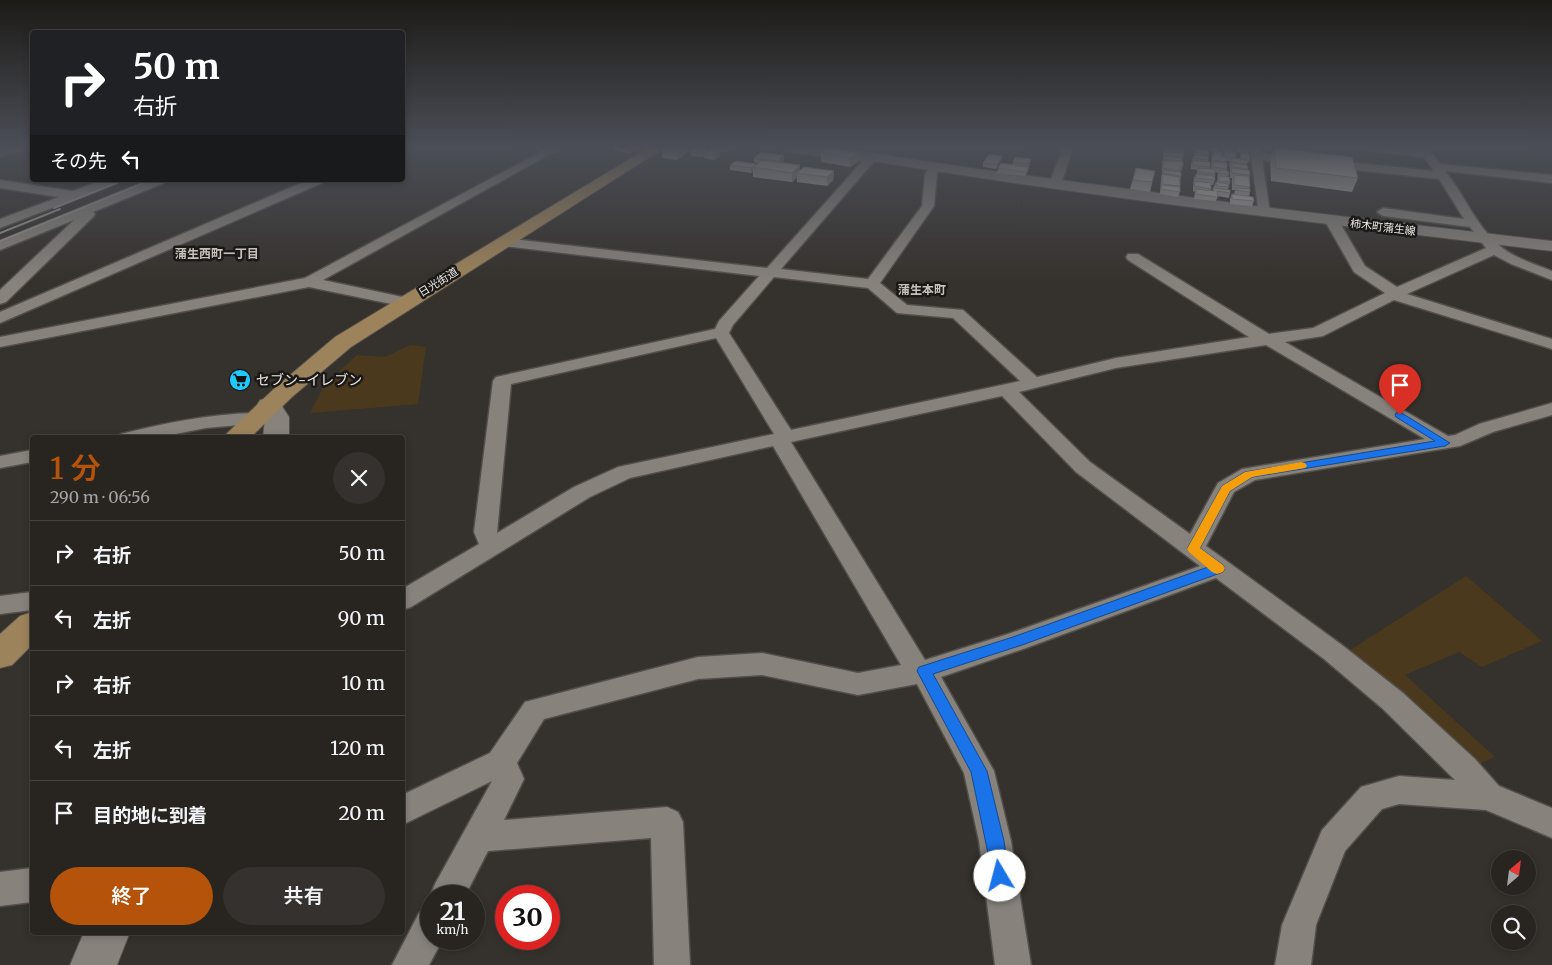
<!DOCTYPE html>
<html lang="ja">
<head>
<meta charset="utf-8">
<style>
	body { margin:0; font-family:Merriweather,"Noto Sans JP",serif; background:#34312e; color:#f1f3f6; height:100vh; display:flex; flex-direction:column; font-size:19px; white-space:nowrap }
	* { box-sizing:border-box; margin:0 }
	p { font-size:16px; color:#a5a5a5 }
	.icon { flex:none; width:28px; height:28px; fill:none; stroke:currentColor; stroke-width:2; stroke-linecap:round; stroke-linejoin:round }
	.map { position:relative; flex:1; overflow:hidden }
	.sheet { position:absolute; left:30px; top:435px; width:375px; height:500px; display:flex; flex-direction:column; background:#282521; border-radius:5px; box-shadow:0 2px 8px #0003,0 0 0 1px #44423f }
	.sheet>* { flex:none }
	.top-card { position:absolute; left:30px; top:30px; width:375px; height:152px; border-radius:5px; box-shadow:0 2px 8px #0003,0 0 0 1px #44423f; background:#202124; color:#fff; overflow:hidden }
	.needle { width:32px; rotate:28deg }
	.buttons { position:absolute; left:1491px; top:850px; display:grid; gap:10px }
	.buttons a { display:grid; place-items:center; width:45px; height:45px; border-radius:50%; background:#282521; box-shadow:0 2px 8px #0003,0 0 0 1px #44423f; font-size:25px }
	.speed { position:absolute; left:420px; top:885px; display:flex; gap:10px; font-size:25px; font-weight:700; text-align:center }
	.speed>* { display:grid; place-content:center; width:65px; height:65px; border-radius:50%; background:#282521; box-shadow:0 2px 8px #0003,0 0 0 1px #44423f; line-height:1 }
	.speed small { font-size:12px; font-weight:400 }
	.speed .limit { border:8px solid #d22; background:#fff; color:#111 }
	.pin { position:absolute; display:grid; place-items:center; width:42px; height:42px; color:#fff; margin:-51px -21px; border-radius:50% 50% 50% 0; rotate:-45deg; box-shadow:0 0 5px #0007 }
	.pin .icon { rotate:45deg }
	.me { position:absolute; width:55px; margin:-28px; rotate:352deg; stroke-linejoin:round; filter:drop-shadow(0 0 4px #0008) }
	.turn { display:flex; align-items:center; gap:18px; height:105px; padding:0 20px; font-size:22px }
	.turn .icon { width:65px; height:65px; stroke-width:2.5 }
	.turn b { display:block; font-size:35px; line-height:42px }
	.then { display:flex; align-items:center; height:48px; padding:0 20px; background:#0003; gap:10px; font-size:19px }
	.round { display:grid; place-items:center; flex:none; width:52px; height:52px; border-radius:26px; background:#34312e }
	.summary { display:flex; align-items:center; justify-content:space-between; height:85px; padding:0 20px }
	h1 { font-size:30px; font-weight:600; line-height:38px; color:#b45309 }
	.button { display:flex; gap:10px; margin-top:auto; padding:10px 20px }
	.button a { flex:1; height:58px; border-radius:30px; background:#b45309; color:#fff; font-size:20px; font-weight:600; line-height:58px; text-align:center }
	.button a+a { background:#34312e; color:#f1f3f6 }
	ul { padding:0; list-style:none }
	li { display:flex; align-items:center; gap:15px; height:65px; padding:0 20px; border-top:1px solid #44423f }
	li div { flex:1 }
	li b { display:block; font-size:19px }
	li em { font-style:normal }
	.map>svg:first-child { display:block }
</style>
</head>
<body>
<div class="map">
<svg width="1552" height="965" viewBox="0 0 1552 965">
	<rect width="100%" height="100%" fill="#35312c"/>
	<g fill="#4b391d">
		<polygon points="410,345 426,347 418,404 310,413 325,384 357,355 385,357"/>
		<polygon points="1466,576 1542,641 1482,667 1459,652 1405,675 1495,757 1476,765 1390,684 1350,650"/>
	</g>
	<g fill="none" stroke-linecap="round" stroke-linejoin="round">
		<g stroke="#524f4a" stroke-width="3">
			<g id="street">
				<polygon points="10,148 26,148 25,150 0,157 0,151"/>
				<polygon points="548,148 561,148 323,280 412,299 414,302 412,305 406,307 309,287 0,347 0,337 305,278"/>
				<polygon points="1063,148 1073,148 1061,184 1055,188 1051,187 1049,184"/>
				<path d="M1250,148H1260L1261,153L1434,171L1424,157L1369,151L1364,148L1420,150L1419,148H1429L1440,164L1552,175V183L1445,171C1464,194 1476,226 1500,246C1514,258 1535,264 1552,271V280L1511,264L1494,255L1407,294L1552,339V349L1394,300L1323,336L1285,342L1448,436L1455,435L1479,424L1552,403V415L1493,432L1460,446L1255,480L1234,492L1206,546L1342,645L1403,693L1475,759L1499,786L1552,808V838L1486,810L1399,804L1382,809L1345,851L1316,925L1311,965H1275L1282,925L1322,830L1361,787L1399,776L1455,780L1383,709L1324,659L1216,578L1026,648L941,677L994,771L1011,841L1031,965H995L979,841L964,773L917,684L858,695L762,675L698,679L544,719L517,763L524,779L504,820L667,807L678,812L683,822L690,965H654L651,838L488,851L465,896H431V899L430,896L435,884L492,781L402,825V795L490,753L525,702L698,657L762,653L858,673L901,665L773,446L630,478L590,497L411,607L402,610V589L479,544L474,532L493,381L496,377L715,329L719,321L759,276L503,246L498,245L496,242L498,239L503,238L767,268L868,155H876L878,157L876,159L781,269L868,279L922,206L925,174L930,166H938L940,168L937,174L934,206L880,283L907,305L963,310L1037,377L1116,358L1249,337L1128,260L1126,257L1128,254H1138L1269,334L1313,328L1385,293L1354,272L1325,221L1327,218H1337L1365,266L1397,287L1486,248L1470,227L1383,216L1377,212L1383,208L1464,219L1439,179L1262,160L1270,212L1269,215H1259ZM774,277L868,288L897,313L953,318L1020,381L791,430L729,333L733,325ZM716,338L774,434L618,467L574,487L497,533L511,384ZM1266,345L1425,439L1242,469L1218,483L1190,534L1090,462L1019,392L1116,368ZM1002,396L1076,472L1200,566L1008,634L925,660L791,442Z"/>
				<polygon points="0,180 73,191 102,180 119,180 117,183 0,228 0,219 59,197 0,188"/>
				<polygon points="150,180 166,180 164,183 93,212 95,214 93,217 6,302 0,304 0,290 74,220 0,250 0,241"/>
				<polygon points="308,180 324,180 322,183 0,323 0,312"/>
				<path d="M254,413L261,415L264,419L261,423L206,428L155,438H118L121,434C165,423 209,414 254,413Z"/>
				<polygon points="32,450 32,462 0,468 0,456"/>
				<polygon points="32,592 32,610 0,614 0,596"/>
				<polygon points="32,868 32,902 0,906 0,872"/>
				<polygon points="431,908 431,939 443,939 429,965 392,965 419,913"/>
			</g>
		</g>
		<g stroke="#524f4a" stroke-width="2">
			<g id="secondary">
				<path d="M782,148H819L872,153L971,168L1264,207L1552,241V251C1325,224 1098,198 872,161H857L789,152L784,151Z"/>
				<polygon points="269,398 278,400 289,417 289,438 263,438 265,417 257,405 260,400"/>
				<polygon points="84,932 130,932 117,965 70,965"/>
			</g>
		</g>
		<g stroke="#524f4a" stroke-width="2">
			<g id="primary">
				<polygon points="648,148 664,148 351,347 292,397 250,438 222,438 276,387 335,337"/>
				<polygon points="32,612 32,645 12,665 0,668 0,634 20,616"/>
			</g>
		</g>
		<use href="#street" fill="#87827c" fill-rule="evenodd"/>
		<use href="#secondary" fill="#87827c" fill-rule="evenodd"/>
		<use href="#primary" fill="#9d835b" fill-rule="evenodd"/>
		<g stroke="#97948f" stroke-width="2">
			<polyline points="54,208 124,180"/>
			<polyline points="0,233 60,209"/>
			<polyline points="0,241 151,180"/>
		</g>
	</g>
	<g fill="#aca8a2" fill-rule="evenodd">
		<polygon points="612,148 638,148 638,149 629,153 612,150"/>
		<polygon points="711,148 732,148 726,152 711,150"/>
		<polygon points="829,148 858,162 850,167 821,162 821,152"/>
		<polygon points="1163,148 1185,148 1183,153 1184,154 1182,160 1183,166 1181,171 1180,172 1181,176 1180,180 1180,192 1178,197 1160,194 1161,179 1162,173 1162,165 1163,160"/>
		<polygon points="1206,148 1219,148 1218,151 1206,150"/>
		<polygon points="1223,148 1234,148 1232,152 1223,151"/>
		<polygon points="1236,148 1249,148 1248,153 1237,152"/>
		<polygon points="1274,148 1358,178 1352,192 1271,181 1270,161"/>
		<polygon points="662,149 689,151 677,160 662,158"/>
		<polygon points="706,149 706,152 720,156 714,160 704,158 704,156 702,157 691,156 690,152"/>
		<path d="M1196,149L1208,154L1207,156L1208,160V161L1210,167V169H1211L1212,155L1214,151L1222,157H1223L1225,152L1236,157V159H1239L1241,153L1250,159L1248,163H1247L1246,165L1248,169L1247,170L1250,175L1249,178L1250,187L1249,189L1250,192L1249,196L1254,201L1252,206L1230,204V199L1232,194H1234L1235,190H1232V178H1230V167L1229,166L1230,161H1226L1225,163L1227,169V170L1229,174L1228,177L1230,182L1228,189L1230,193L1229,198L1218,196L1216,201L1194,199L1195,192L1193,191V186L1194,178L1196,174H1197V170L1191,169V164ZM1215,172L1218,173L1217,183L1216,182L1212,191H1211V185H1213L1215,180Z"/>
		<polygon points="1002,156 1001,160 996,169 983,167 983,163"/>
		<polygon points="754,158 784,160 781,163 800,170 834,171 833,180 827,186 797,182 797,177 792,182 753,177 753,171 751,173 730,170 730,165 756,165 758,163 754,162"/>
		<polygon points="1031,159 1028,171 1025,176 997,173 998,168 1012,165 1013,162"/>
		<polygon points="1136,168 1155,171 1150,192 1130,189"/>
	</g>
	<g fill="#8c8884">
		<polygon points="632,148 638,148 638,149 629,153 629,149"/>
		<polygon points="681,148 688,148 689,151 677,160 676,151"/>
		<polygon points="726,148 732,148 726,152"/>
		<polygon points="706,149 706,153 704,154 704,156 702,157 701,153"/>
		<polygon points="719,151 720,156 714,160 714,155"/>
		<polygon points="859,153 858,162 850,167 850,158"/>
		<polygon points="784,155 784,160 778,165 778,161"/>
		<polygon points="1002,156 1001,160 996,169 997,164"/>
		<polygon points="756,164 756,168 753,167 753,171 751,173 751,168"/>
		<polygon points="800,165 800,173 797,173 797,177 792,182 792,173"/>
		<polygon points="834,171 833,180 827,186 827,177"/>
	</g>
	<g fill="#c8c3bc" stroke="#8c8884">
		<polygon points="663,148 681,148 676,151 662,149"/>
		<polygon points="695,148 706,149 701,153 690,152"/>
		<polygon points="829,148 832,148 859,153 850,158 821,152"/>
		<polygon points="1164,148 1183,149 1183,152 1164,150"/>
		<polygon points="1274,148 1352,157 1358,178 1276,168"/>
		<polygon points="1196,149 1208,150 1208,154 1196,153"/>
		<polygon points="710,150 719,151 714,155 704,154"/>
		<polygon points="1165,151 1184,154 1182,157 1164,155"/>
		<polygon points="1214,151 1222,152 1222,157 1226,157 1226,162 1214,160"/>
		<polygon points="761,152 784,155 778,161 754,158"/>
		<polygon points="1225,152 1236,153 1236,157 1225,156"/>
		<polygon points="1241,153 1249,154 1250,159 1241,158"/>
		<polygon points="989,154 1002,156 997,164 983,163"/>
		<polygon points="1194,155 1208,156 1208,160 1194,158"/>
		<polygon points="1164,156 1182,158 1182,161 1164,159"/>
		<polygon points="1015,157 1031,159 1028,164 1013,162"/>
		<polygon points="1231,158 1246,160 1247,164 1231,162"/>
		<polygon points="762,160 800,165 792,173 753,167"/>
		<polygon points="1163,160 1183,162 1183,166 1180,166 1180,170 1163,168"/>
		<polygon points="1193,160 1210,162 1210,167 1192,165"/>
		<polygon points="736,161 756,164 751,168 730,165"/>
		<polygon points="1213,162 1227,163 1227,169 1213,167"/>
		<polygon points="1001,163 1029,167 1026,172 998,168"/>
		<polygon points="1232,163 1247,165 1248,169 1232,167"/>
		<polygon points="804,167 834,171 827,177 797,173"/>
		<polygon points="1136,168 1155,171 1152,182 1133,180"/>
		<polygon points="1198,168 1215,169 1215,174 1198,172"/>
		<polygon points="1231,168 1249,170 1250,175 1232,173"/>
		<polygon points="1163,170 1181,172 1181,176 1163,173"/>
		<polygon points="1219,170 1228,171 1229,174 1219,173"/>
		<polygon points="1162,174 1180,177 1180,186 1162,184"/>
		<polygon points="1196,174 1214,176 1215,180 1196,178"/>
		<polygon points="1234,175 1249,176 1250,187 1234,185"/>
		<polygon points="1219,176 1229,177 1230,182 1219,181"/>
		<polygon points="1195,181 1211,183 1211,189 1194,186"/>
		<polygon points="1216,182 1228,184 1229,187 1216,186"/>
		<polygon points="1162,185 1180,187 1180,192 1161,189"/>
		<polygon points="1213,188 1230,190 1230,193 1217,191 1218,197 1196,194 1196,189 1214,191"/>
		<polygon points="1236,188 1250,189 1250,192 1236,190"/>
		<polygon points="1232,194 1253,197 1254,201 1232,199"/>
	</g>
	<linearGradient id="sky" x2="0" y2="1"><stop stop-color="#1d1b18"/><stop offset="0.52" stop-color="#4b4e56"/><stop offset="1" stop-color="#4b4e56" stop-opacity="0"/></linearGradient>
	<rect width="1552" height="283" fill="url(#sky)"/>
	<polygon fill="#1a73e8" stroke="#114b97" points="1400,412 1450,443 1445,446 1252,477 1230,491 1200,548 1223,565 1225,568 1223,572 1022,645 933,674 987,771 1004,841 1009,876 1006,882 1000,885 994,882 971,772 917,671 919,667 1013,637 1208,567 1187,549 1222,486 1245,472 1435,441 1396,417 1395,415 1396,413"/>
	<polygon fill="#f59e0b" points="1301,462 1305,463 1307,466 1305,468 1252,477 1230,491 1200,548 1223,565 1225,568 1223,572 1217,574 1212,572 1189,552 1187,549 1222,486 1245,472"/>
	<defs>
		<g id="supermarket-disc" transform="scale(1.125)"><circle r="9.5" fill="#1ec9fd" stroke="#1b1917"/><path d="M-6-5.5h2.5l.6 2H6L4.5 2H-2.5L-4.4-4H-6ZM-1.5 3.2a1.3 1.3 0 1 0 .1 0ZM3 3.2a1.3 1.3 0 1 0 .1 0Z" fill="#111"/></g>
	</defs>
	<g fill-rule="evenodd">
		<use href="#supermarket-disc" x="240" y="380"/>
	</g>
	<g text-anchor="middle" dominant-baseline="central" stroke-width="5" stroke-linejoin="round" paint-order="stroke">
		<g font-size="11" fill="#eae8e4" stroke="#1b1917">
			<text transform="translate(1383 227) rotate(7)">柿木町蒲生線</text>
			<text transform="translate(438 282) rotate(-32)">日光街道</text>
		</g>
		<g font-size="12" font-weight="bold" fill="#c5c0b9" stroke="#1b1917">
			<text x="217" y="253">蒲生西町一丁目</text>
			<text x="922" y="289">蒲生本町</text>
		</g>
		<g font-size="14" fill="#eae8e4" stroke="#1b1917" text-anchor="start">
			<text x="256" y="380">セブン-イレブン</text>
		</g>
	</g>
</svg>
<div class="buttons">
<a><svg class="needle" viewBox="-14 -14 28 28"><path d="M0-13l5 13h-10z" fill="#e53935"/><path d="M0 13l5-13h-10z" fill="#a5a5a5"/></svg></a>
<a><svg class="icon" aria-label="search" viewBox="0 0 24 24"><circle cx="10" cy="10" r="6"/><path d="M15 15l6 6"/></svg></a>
</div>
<div class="speed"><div>21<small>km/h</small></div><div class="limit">30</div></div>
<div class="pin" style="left:1400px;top:415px;background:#d93025"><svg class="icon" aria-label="arrive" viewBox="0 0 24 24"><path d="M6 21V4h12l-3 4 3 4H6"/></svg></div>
<svg class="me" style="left:1000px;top:876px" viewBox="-20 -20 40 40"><circle r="19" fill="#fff"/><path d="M0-13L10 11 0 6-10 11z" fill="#1a73e8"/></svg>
<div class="top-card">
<div class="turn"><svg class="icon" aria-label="right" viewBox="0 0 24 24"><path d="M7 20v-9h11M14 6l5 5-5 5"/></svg><div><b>50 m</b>右折</div></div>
<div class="then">その先<svg class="icon" aria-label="left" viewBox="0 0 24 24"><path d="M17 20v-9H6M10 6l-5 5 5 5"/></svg></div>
</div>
<section class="sheet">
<div class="summary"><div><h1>1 分</h1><p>290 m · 06:56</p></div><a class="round"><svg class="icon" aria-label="close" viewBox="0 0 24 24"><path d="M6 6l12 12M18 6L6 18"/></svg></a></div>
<ul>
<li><svg class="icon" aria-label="right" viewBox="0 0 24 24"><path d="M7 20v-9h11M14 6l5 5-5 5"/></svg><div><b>右折</b></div><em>50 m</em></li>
<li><svg class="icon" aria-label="left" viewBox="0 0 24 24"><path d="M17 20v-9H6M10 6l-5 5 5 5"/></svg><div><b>左折</b></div><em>90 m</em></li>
<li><svg class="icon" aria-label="right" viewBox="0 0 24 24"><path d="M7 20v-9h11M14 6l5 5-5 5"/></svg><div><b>右折</b></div><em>10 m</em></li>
<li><svg class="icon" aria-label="left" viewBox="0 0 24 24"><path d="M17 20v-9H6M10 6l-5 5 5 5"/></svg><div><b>左折</b></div><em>120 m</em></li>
<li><svg class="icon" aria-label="arrive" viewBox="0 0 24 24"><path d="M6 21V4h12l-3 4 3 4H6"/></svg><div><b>目的地に到着</b></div><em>20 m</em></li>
</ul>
<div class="button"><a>終了</a><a>共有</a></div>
</section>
</div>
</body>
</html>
